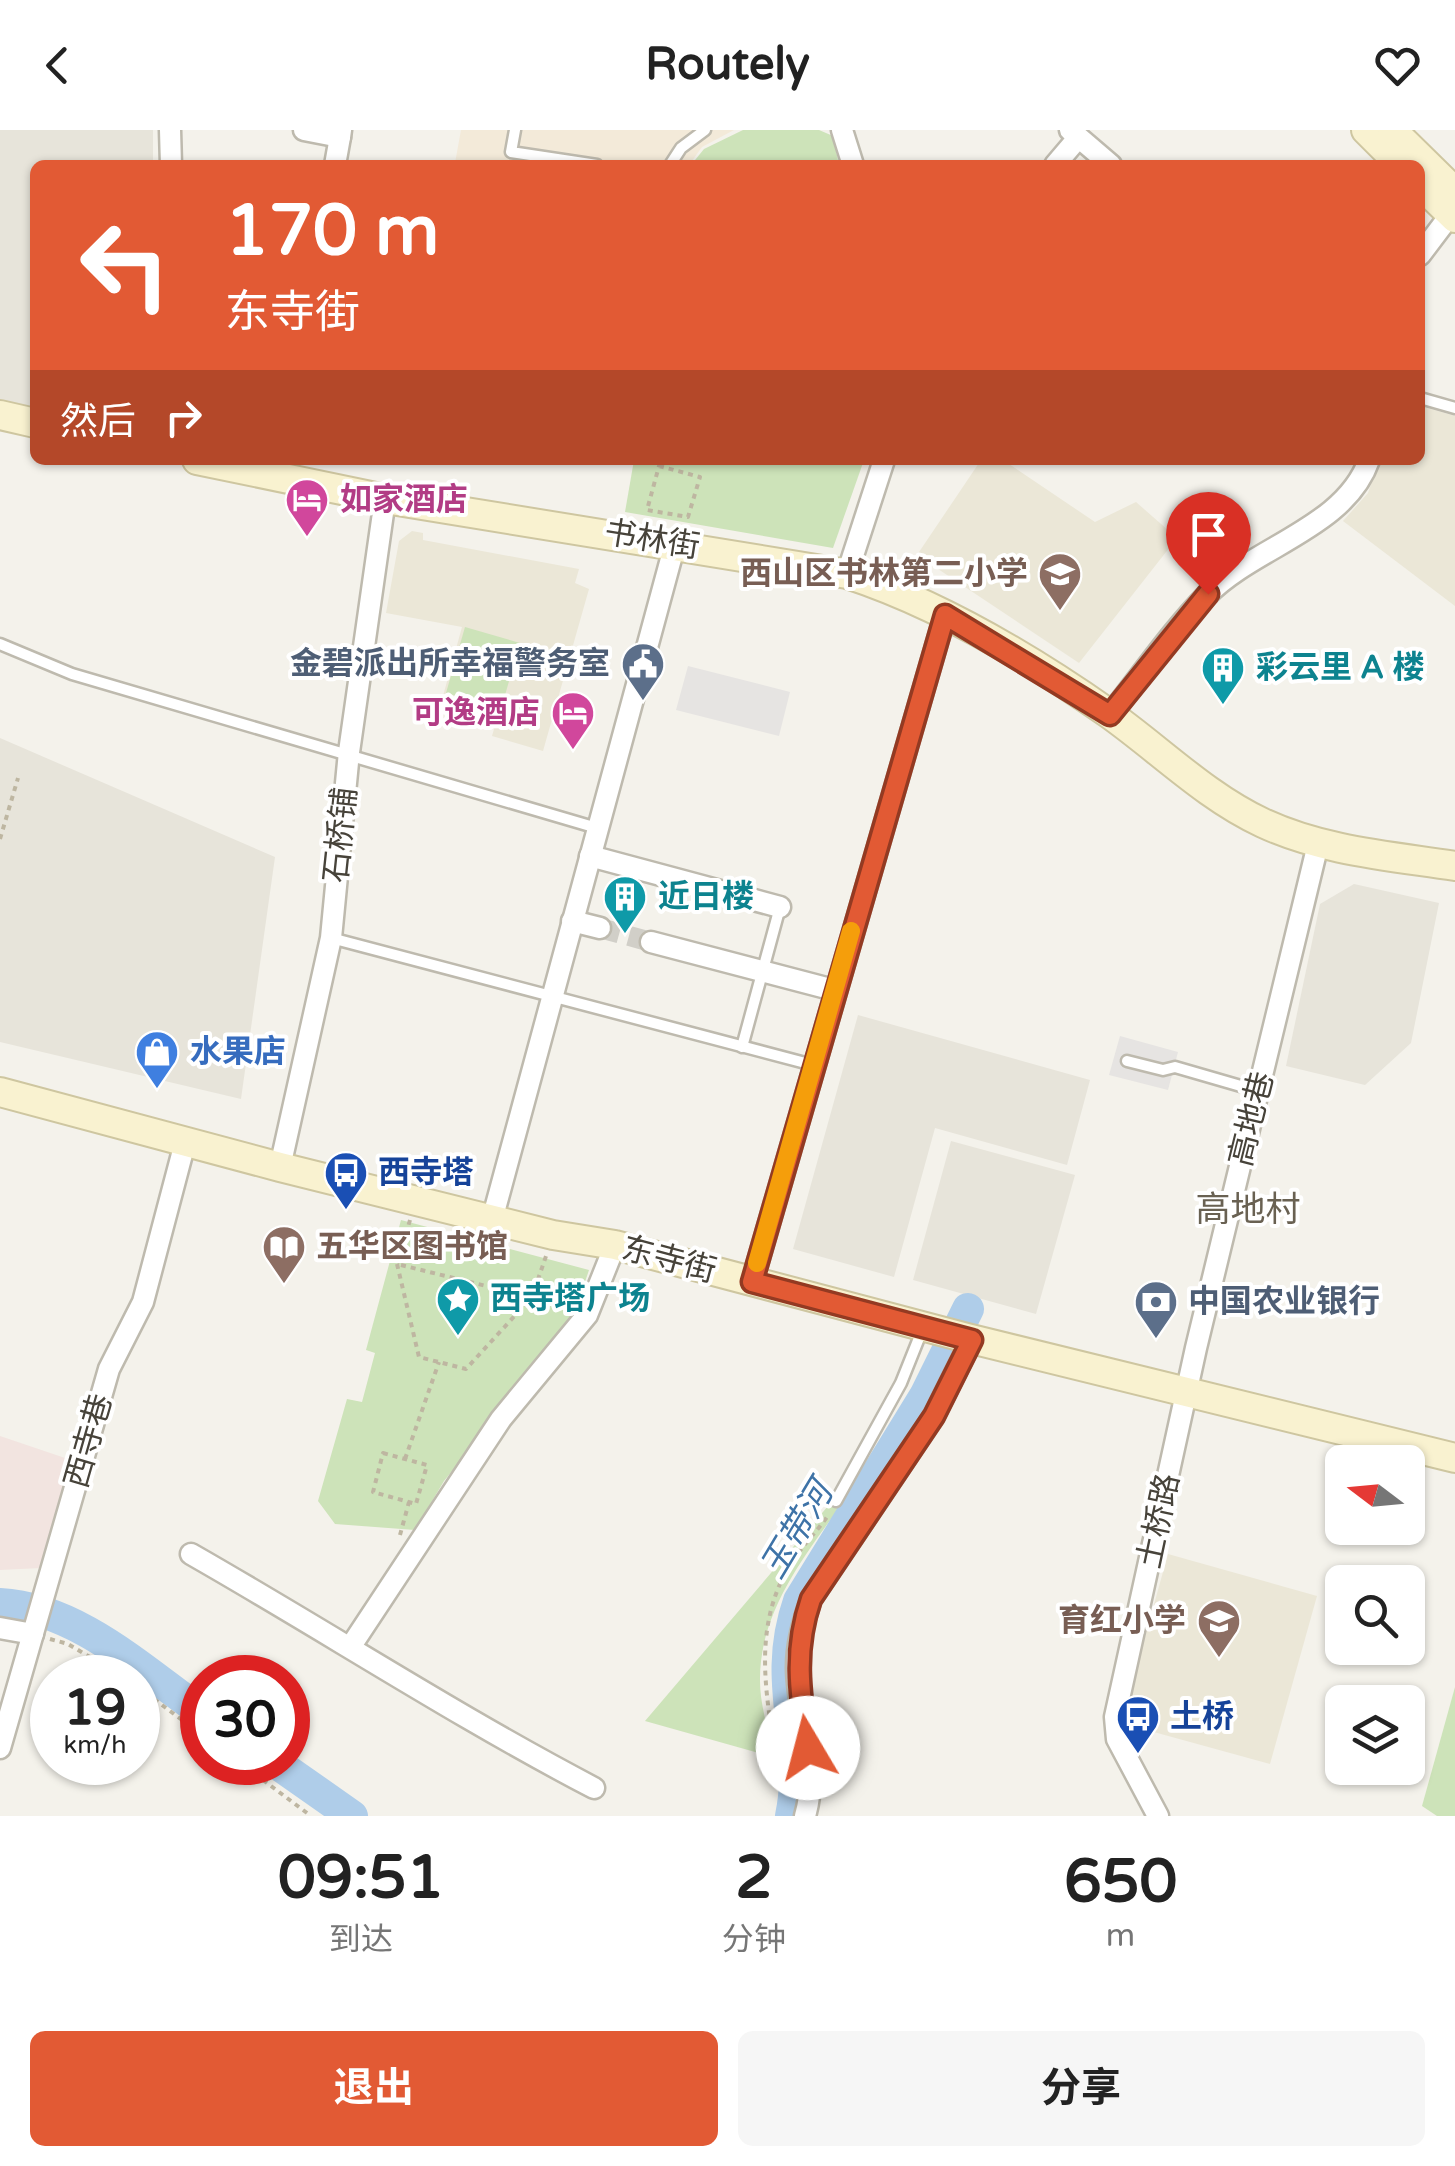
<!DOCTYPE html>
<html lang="zh">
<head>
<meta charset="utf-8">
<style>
	body { margin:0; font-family:"Varela Round","Noto Sans SC",sans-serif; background:#f6f6f6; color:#222; height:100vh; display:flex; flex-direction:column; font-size:38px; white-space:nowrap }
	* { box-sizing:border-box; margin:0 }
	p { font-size:32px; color:#767676 }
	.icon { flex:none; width:55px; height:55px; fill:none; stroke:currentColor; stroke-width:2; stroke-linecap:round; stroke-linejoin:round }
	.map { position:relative; height:1686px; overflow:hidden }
	.sheet { display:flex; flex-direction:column; background:#fff; flex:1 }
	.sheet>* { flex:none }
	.banner { position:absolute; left:30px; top:30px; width:1395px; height:305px; border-radius:15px; box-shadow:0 2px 8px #0004; background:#e25a34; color:#fff; overflow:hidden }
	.needle { width:65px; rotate:286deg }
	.buttons { position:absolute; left:1325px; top:1315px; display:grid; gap:20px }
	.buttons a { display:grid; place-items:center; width:100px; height:100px; border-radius:15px; background:#fff; box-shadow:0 2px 8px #0004; font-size:50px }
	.speed { position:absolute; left:30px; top:1525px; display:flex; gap:20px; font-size:50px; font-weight:700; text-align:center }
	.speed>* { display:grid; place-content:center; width:130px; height:130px; border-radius:50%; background:#fff; box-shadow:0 2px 8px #0004; line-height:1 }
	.speed small { font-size:25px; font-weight:400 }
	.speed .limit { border:15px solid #d22; background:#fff; color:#111 }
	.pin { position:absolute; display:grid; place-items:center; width:85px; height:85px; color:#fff; margin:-102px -42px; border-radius:50% 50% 50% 0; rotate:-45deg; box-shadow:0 0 10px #0007 }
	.pin .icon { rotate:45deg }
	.me { position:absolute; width:110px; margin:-55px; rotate:352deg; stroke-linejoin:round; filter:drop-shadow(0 0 8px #0008) }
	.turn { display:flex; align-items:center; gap:35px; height:210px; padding:0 30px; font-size:45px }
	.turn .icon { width:130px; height:130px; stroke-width:2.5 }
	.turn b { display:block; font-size:70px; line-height:85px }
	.then { display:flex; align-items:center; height:95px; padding:0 30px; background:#0003; gap:20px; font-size:38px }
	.eta { display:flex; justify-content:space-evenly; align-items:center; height:170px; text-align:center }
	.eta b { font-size:60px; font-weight:700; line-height:70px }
	.primary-button { display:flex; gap:20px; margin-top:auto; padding:20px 30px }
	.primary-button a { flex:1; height:115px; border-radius:15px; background:#e25a34; color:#fff; font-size:40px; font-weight:700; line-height:115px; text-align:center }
	.primary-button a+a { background:#f6f6f6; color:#222 }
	header { display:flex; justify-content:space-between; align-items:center; height:130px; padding:0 30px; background:#fff; font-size:45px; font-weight:700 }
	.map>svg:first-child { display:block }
</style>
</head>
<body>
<header><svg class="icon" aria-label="back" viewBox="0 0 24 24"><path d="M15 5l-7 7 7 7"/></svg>Routely<svg class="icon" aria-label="heart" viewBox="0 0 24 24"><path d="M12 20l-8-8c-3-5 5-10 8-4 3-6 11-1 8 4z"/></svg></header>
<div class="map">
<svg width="1455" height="1686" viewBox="0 0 1455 1686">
	<rect width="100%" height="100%" fill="#f4f2eb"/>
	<g fill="#e7e4da">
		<polygon points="0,0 153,0 153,35 35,35 35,283 0,275"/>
		<polygon points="0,608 275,727 241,969 0,912"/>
		<polygon points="1354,754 1439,773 1411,913 1365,955 1286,936 1320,774"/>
		<polygon points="858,885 1090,950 1067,1035 935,998 894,1147 793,1119"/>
		<polygon points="951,1011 1075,1045 1036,1184 913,1150"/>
	</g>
	<polygon fill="#f3ead9" points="461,0 734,0 702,17 689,35 466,35 455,33"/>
	<g fill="#ebe7d7">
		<polygon points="1420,276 1455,286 1455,476 1343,391 1368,363 1379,330 1420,330"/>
		<polygon points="981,330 1003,330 1095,392 1136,372 1177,408 1079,533 917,425"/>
		<polygon points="412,401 423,403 423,410 579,439 575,453 589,459 543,621 492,606 499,582 443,566 462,497 386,483 399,411"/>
		<polygon points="1168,1424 1317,1466 1270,1634 1121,1593"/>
	</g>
	<polygon fill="#f2e4e0" points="0,1306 71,1330 41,1438 0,1440"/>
	<g fill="#cde3b9">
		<polygon points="743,0 819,0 833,6 839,35 691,35 704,19"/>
		<polygon points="634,330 864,330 833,418 625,382"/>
		<polygon points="465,497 520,513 501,579 446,563"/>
		<polygon points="401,1090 589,1140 571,1194 444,1351 415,1400 335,1394 318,1371 347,1269 362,1272 375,1223 366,1220"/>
		<path d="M851,1349L856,1354C815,1414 759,1474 760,1551C760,1575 769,1602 773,1627L645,1591Z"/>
		<polygon points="1455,1557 1455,1686 1437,1686 1422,1676"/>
	</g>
	<g fill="#e6e4e2">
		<polygon points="688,536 790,562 779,606 676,580"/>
		<polygon points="1120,906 1178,922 1168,960 1109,945"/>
	</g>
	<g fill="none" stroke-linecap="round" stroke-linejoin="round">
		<g stroke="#afcde9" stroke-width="32">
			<path d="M0,1474C77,1478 142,1540 202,1582"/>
			<polyline points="275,1632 352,1686"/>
			<path d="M791,1686C807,1610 770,1554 799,1471L925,1266L968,1179"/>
		</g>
		<polyline stroke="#d1cfc8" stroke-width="20" stroke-dasharray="20 10" stroke-linecap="butt" points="600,798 651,812"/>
		<g stroke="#bebaae" stroke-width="15">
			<g id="lane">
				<polyline points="515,0 511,22 597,35"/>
				<polyline points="670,35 681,18 705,0"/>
				<polyline points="1420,268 1455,278"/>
				<polyline points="0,514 72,544 597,698"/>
				<polyline points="331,808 813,935"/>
				<polyline points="742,917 780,777"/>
				<polyline points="1127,931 1163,940 1175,937 1258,961"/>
				<polyline points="836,1371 901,1253 923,1198"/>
			</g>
		</g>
		<g stroke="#bebaae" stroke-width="25">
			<g id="street">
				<polyline points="170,0 171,35"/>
				<polyline points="304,0 340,7 341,0"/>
				<polyline points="842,0 853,35"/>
				<polyline points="1070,0 1111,35"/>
				<polyline points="335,35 340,7"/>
				<polyline points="1055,35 1078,8"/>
				<polyline points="1420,125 1451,84"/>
				<polyline points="847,444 884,330"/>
				<path d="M1110,585C1142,545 1172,501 1207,465C1255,416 1345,398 1369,330"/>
				<polyline points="590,726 780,777"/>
				<polyline points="572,791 600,798"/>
				<polyline points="651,812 834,860"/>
				<polyline points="280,1037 331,808 349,622 385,369"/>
				<polyline points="492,1090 675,414"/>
				<polyline points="752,1152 945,485"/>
				<path d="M191,1424C326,1501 456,1586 594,1658"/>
				<polyline points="0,1498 33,1504"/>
				<polyline points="351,1516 501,1289 587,1185 615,1115"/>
				<polyline points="0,1618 109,1239 143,1172 186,1009"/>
				<path d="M805,1686C820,1634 798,1591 797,1538C797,1513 803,1493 811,1469L934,1286L972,1209"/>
				<polyline points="1158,1686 1117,1609 1115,1587 1196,1218 1318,714"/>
			</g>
		</g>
		<g stroke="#cec6a0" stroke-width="32">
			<g id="secondary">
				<polyline points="1366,0 1400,34"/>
				<polyline points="1392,0 1455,62"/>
				<polyline points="1420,54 1455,88"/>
				<polyline points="0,285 35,293"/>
				<path d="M197,330L385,369L847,444C939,474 1028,527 1108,583C1159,619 1205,666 1263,693C1323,721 1390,726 1455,736"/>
				<polyline points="0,962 280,1037 553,1105 615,1115 967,1208 1455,1328"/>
			</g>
		</g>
		<g stroke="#beb6a1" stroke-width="4" stroke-dasharray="5 5" stroke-linecap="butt">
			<polygon points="659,336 700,347 688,387 647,380"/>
			<polyline points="0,709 18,648"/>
			<polyline points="410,1090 397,1134 571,1177"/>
			<polyline points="397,1134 419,1227 466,1239 532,1167 546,1126"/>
			<polygon points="383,1323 427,1335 416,1374 373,1362"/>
			<polyline points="405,1329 439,1232"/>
			<polyline points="400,1405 409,1372"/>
			<polyline points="50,1509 68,1514 125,1548"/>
			<polyline points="138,1557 202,1605"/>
			<path d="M774,1615C763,1548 755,1486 795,1427C806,1412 819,1399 829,1384"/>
			<polyline points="239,1632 311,1686"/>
		</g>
		<use href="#lane" stroke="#fff" stroke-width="10"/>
		<use href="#street" stroke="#fff" stroke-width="20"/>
		<use href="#secondary" stroke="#f9f2d0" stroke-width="28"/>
	</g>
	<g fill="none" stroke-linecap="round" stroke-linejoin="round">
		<g stroke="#933a22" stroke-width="25">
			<path id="route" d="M808,1618C800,1564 793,1521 811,1469L934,1286L972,1210L752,1152L945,485L1110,585L1208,464"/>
		</g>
		<use href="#route" stroke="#e25a34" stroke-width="18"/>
		<polyline stroke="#f59e0b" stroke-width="18" points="757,1133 851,801"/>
	</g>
	<defs>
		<g id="hotel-pin" transform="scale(2.25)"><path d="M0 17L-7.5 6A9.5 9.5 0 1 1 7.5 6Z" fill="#d1479c" stroke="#fff"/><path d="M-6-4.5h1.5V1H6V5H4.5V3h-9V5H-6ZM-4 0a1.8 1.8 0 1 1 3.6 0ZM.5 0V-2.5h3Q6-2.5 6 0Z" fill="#fff"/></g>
		<g id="school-pin" transform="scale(2.25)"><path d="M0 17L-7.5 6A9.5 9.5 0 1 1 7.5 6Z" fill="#8d6e63" stroke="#fff"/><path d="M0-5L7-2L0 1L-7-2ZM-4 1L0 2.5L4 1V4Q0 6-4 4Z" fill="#fff"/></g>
		<g id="civic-pin" transform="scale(2.25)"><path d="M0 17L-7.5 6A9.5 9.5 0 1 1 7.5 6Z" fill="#5c6f8a" stroke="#fff"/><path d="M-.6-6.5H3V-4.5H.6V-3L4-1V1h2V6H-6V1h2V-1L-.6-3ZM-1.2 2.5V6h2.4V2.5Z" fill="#fff"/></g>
		<g id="building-pin" transform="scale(2.25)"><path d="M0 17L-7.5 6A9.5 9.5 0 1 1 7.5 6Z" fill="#0f9aa8" stroke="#fff"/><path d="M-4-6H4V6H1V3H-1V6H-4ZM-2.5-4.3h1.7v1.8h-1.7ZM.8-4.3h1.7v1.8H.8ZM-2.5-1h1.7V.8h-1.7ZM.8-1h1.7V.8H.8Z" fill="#fff"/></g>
		<g id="shop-pin" transform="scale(2.25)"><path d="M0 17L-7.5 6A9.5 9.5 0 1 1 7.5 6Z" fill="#3f7fe0" stroke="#fff"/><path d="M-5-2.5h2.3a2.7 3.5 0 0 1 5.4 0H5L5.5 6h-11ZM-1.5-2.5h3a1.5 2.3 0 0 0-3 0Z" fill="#fff"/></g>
		<g id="bus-pin" transform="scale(2.25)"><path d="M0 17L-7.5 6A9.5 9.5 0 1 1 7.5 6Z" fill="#1a4fb4" stroke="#fff"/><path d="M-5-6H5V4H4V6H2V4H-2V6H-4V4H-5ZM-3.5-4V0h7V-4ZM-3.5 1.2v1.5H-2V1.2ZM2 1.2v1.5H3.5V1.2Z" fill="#fff"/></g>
		<g id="library-pin" transform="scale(2.25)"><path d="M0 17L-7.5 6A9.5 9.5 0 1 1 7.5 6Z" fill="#8d6e63" stroke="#fff"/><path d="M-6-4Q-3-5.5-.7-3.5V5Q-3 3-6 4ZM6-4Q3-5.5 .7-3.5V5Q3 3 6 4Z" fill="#fff"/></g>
		<g id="sight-pin" transform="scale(2.25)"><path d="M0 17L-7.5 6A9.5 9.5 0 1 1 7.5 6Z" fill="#0f9aa8" stroke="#fff"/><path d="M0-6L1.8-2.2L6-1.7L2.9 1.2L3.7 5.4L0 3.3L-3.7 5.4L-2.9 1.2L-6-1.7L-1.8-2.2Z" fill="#fff"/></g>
		<g id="bank-pin" transform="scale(2.25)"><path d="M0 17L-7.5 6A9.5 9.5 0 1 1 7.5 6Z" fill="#5c6f8a" stroke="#fff"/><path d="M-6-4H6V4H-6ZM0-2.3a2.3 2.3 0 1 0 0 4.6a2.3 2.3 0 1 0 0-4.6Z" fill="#fff"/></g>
	</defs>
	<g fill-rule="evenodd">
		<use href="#hotel-pin" x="307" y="370"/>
		<use href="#school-pin" x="1060" y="444"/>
		<use href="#civic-pin" x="643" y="534"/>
		<use href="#building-pin" x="1223" y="538"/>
		<use href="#hotel-pin" x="573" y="583"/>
		<use href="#building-pin" x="625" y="767"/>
		<use href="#shop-pin" x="157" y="922"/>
		<use href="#bus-pin" x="346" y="1043"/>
		<use href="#library-pin" x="284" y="1117"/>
		<use href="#sight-pin" x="458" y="1169"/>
		<use href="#bank-pin" x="1156" y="1172"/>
		<use href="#school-pin" x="1219" y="1491"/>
		<use href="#bus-pin" x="1138" y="1587"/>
	</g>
	<g text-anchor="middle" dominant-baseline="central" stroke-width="8" stroke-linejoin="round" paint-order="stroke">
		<g font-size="32" font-weight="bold" fill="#b23c85" stroke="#fff" text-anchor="start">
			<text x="340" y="370">如家酒店</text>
			<text x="540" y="583" text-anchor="end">可逸酒店</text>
		</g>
		<g font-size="32" fill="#47433a" stroke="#fff">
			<text transform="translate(652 410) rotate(9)">书林街</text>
			<text transform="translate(341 705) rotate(-84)">石桥铺</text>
			<text transform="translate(1252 989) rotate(-76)">高地巷</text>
			<text transform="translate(669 1130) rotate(15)">东寺街</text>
			<text transform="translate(89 1311) rotate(-74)">西寺巷</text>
			<text transform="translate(1159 1391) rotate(-78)">土桥路</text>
		</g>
		<g font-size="32" font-weight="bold" fill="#785e54" stroke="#fff" text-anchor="end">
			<text x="1028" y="444">西山区书林第二小学</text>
			<text x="316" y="1117" text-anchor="start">五华区图书馆</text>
			<text x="1186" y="1491">育红小学</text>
		</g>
		<g font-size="32" font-weight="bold" fill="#4e5e75" stroke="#fff" text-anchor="end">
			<text x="610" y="534">金碧派出所幸福警务室</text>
			<text x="1188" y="1172" text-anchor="start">中国农业银行</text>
		</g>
		<g font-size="32" font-weight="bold" fill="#0d838f" stroke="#fff" text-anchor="start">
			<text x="1256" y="538">彩云里 A 楼</text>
			<text x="658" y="767">近日楼</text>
			<text x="490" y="1169">西寺塔广场</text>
		</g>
		<g font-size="32" font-weight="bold" fill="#366cbe" stroke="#fff" text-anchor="start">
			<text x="190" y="922">水果店</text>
		</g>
		<g font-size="32" font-weight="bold" fill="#164399" stroke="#fff" text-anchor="start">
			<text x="378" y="1043">西寺塔</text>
			<text x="1170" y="1587">土桥</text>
		</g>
		<g font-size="35" fill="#696152" stroke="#fff">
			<text x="1248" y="1080">高地村</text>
		</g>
		<g font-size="35" font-style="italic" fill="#3e73a7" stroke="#fff">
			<text transform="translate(797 1400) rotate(-59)">玉带河</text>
		</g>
	</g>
</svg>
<div class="buttons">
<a><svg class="needle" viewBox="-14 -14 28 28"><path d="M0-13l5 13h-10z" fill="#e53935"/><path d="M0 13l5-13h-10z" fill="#767676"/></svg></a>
<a><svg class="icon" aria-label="search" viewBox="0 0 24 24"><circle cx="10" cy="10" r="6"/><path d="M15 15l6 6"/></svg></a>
<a><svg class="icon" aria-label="layers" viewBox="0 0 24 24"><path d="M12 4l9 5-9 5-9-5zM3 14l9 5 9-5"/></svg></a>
</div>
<div class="speed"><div>19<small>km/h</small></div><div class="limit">30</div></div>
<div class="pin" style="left:1208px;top:464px;background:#d93025"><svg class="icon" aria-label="arrive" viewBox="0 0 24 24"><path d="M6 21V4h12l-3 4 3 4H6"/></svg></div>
<svg class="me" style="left:808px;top:1618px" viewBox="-20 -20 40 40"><circle r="19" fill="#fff"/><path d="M0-13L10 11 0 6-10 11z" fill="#e25a34"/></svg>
<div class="banner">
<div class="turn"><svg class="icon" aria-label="left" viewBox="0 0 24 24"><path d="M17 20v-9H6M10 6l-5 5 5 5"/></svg><div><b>170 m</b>东寺街</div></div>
<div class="then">然后<svg class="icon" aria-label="right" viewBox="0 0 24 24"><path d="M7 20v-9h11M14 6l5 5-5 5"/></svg></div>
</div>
</div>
<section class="sheet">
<div class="eta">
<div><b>09:51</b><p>到达</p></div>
<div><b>2</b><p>分钟</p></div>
<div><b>650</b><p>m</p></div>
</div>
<div class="primary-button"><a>退出</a><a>分享</a></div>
</section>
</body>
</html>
